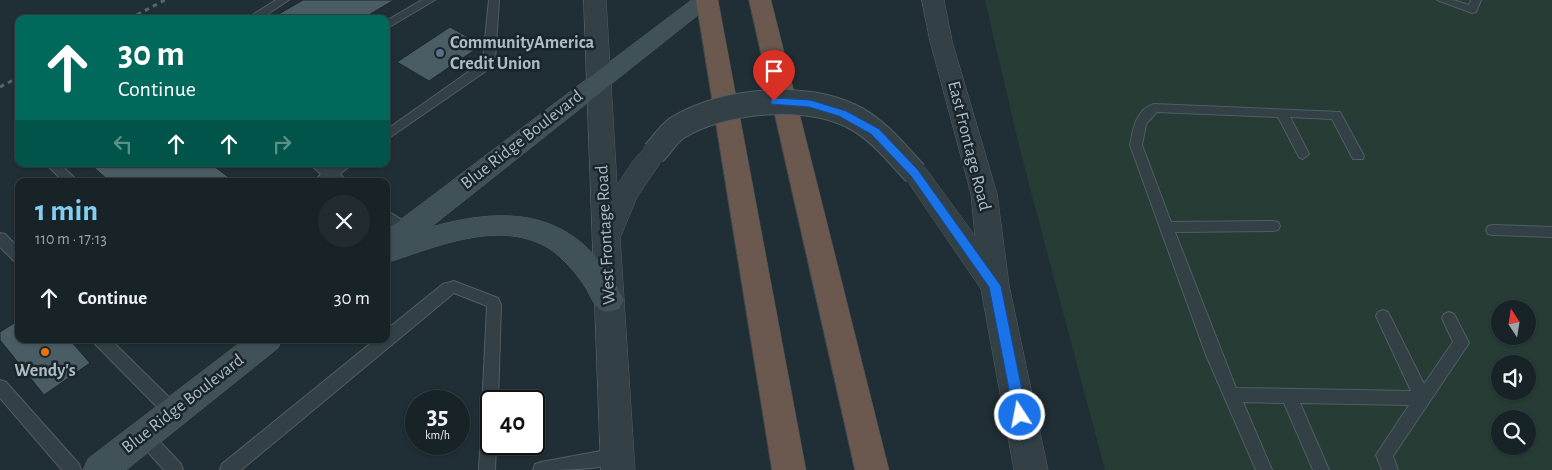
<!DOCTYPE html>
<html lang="en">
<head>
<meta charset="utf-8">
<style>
	body { margin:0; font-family:"Alegreya Sans",sans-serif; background:#212b30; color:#f1f3f6; height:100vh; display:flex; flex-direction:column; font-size:19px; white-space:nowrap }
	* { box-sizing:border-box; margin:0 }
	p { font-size:16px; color:#9fa4a8 }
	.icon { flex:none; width:28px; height:28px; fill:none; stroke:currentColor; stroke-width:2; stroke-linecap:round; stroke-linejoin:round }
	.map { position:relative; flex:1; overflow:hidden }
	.sheet { position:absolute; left:15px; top:178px; width:375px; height:165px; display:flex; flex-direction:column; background:#182328; border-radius:10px; box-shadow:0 1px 4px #0004,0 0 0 1px #364045 }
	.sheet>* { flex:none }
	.top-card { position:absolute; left:15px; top:15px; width:375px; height:152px; border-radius:10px; box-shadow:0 1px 4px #0004,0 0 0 1px #364045; background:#00695c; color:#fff; overflow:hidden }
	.needle { width:32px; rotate:348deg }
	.tools { position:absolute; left:1491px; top:300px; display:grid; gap:10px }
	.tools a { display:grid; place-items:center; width:45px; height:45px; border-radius:50%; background:#182328; box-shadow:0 1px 4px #0004,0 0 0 1px #364045; font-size:25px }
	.speed { position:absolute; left:405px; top:390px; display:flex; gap:10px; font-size:25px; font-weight:700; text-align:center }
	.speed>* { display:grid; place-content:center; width:65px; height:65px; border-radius:50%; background:#182328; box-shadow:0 1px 4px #0004,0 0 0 1px #364045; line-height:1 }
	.speed small { font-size:12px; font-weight:400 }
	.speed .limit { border:2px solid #111; border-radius:8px; background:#fff; color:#111 }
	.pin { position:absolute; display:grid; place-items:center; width:42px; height:42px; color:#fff; margin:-51px -21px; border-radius:50% 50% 50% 0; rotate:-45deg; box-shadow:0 0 5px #0007 }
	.pin .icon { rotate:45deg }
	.me { position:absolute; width:55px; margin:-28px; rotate:349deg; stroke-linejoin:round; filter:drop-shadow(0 0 4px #0008) }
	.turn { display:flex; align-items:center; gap:18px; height:105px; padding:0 20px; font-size:22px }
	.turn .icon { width:65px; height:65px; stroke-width:2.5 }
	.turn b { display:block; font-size:35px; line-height:42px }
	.lanes { display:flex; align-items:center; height:48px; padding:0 20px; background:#0003; justify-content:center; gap:25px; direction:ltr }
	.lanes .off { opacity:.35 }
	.round { display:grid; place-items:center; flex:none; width:52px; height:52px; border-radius:26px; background:#212b30 }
	.headline { display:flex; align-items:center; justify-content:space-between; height:85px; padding:0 20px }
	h1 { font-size:30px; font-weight:700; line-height:38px; color:#82cff3 }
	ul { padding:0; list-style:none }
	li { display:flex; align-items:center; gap:15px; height:70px; padding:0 20px }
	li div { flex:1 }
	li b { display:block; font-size:19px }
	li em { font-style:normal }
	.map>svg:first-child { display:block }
</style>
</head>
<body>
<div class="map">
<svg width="1552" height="470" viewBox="0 0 1552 470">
	<rect width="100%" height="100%" fill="#202f35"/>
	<path fill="#263c35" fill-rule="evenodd" d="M985,0H1552V470H1105L1021,154ZM1500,309H1528V336H1500ZM1500,364H1528V391H1500ZM1500,419H1528V446H1500Z"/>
	<g fill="#4b5d64" stroke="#1b272c">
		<polygon points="303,0 394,0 362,19 270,19"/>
		<polygon points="450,27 482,45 429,81 397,62"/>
		<polygon points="90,164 211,164 234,181 109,181"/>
		<polygon points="19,320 19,339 69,339 90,363 44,395 0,340 0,332"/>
	</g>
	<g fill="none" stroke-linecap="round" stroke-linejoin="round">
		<g stroke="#515e64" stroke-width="2">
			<g id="service">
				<polygon points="276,0 289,0 260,19 246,19"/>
				<polygon points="422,0 435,0 386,29 386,21"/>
				<polygon points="489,0 499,0 495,60 486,71 386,140 386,130 478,65 483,59"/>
				<polygon points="1437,0 1453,0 1469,5 1471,0 1481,0 1476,12 1472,13"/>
				<path d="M1154,104L1340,112L1364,156L1363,159H1353L1332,119L1290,117L1309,154L1303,159L1299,157L1278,117L1157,112L1146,124L1142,145L1171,222L1273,221L1278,222L1280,226L1278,230L1273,231L1175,232L1236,388L1411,391L1376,316L1378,312L1383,310L1388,312L1424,384L1453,342L1442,318L1444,314L1449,312L1454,314L1469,343L1393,456L1398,470H1382L1376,455L1409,405L1300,403L1329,470H1313L1284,403L1243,402L1272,470H1256L1206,355L1130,145C1133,129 1136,109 1154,104Z"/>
				<polygon points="46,164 60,164 78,181 63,181"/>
				<polygon points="310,164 325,164 331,168 337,164 352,164 340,174 346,181 315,181 321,174"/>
				<polygon points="386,210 412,226 414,230 412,234 402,234 386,222"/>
				<polygon points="1493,225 1552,227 1552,237 1493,235 1488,234 1486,230 1488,226"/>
				<polygon points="0,233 5,234 19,248 19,263 14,261 0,247"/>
				<polygon points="454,281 498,298 501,305 498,401 491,401 491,444 496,444 495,470 479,470 487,306 454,293 241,470 220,470 222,464 376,339 386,339 386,330 443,284"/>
				<polygon points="93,339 110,339 179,407 181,412 179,417 173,419 167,417 95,344"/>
				<polygon points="0,380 6,382 79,464 81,470 62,470 0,398"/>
				<polygon points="143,427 149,430 181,464 183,470 164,470 137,440 135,435 137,430"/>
				<path d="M617,448L623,450L625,456L623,462C595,470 562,470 533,470L535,464L541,462Z"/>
			</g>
		</g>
		<g stroke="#515e64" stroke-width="1">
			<g id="tertiary">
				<path d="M584,0H606L617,185C629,169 641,140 663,146L667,153L637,197L620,238L635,470H601Z"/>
				<polygon points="922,0 944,0 952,41 997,194 1009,285 1048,470 1014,470 981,289 902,173 906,166 915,163 924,166 975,236 971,194 930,41"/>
			</g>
		</g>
		<g stroke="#515e64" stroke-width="1">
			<g id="secondary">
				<path d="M692,0H717L431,227C517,203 581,213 624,300L619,309C612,311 604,314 598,308C592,302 589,292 584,285C575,272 563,258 550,249C502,219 441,245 392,261L386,259V231Z"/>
				<polygon points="245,339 282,339 278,348 126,470 83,470 88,459"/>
			</g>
		</g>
		<g stroke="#3e4b50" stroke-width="1">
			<g id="motorway">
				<polygon points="696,0 718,0 806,470 772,470"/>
				<polygon points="749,0 771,0 889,470 855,470"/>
			</g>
		</g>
		<use href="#service" fill="#334046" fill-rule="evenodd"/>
		<use href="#tertiary" fill="#334046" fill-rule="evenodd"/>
		<use href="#secondary" fill="#415158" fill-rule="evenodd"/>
		<use href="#motorway" fill="#6b5950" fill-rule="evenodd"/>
		<g stroke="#55666d" stroke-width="3" stroke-dasharray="4.5 4.5" stroke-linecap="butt">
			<polyline points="129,19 165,0"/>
			<polyline points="0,87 19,77"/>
		</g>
		<g stroke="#515e64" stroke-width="26" stroke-linecap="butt">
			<path id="tertiary-bridge" d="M654,153C662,145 668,134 677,128C724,99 808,92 857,119C881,133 896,153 915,173"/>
		</g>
		<use href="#tertiary-bridge" stroke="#334046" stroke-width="24"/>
	</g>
	<polygon fill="#1a73e8" stroke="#114b97" points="774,98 810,100 846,111 879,129 918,170 1001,286 1027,415 1025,419 1020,421 1016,419 1014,415 989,287 911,176 871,134 839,116 809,107 771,104 771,99"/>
	<circle fill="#5c6f8a" stroke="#19252a" stroke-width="2" cx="440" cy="53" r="5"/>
	<circle fill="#e8710a" stroke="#19252a" stroke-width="2" cx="45" cy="352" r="5"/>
	<g text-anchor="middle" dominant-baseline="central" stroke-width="5" stroke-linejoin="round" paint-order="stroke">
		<g font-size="18" font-weight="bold" fill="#adbcc3" stroke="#19252a" text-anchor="start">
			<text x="450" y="43">CommunityAmerica<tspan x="450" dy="21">Credit Union</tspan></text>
			<text x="45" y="371" text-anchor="middle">Wendy's</text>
		</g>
		<g font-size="18" fill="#adbcc3" stroke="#19252a">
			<text transform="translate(522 140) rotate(-38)">Blue Ridge Boulevard</text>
			<text transform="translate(969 146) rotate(76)">East Frontage Road</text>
			<text transform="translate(606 235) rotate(-93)">West Frontage Road</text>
			<text transform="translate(183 404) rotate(-38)">Blue Ridge Boulevard</text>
		</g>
	</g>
</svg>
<div class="tools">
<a><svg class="needle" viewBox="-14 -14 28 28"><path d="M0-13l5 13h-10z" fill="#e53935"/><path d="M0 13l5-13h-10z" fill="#9fa4a8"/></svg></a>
<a><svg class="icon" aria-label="sound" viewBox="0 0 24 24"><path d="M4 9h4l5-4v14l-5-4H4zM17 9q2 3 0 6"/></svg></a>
<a><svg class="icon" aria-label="search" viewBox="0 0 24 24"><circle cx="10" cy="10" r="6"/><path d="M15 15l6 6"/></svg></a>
</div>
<div class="speed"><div>35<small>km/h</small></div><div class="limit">40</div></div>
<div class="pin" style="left:774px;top:101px;background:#d93025"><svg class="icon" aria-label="arrive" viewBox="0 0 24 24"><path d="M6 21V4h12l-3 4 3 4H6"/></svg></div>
<svg class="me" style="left:1020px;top:415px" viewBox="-20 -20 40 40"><circle r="17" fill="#1a73e8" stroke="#fff" stroke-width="3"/><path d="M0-11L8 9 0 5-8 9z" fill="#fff"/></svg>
<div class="top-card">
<div class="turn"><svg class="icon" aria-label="ahead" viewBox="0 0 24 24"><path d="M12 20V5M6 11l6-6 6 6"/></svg><div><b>30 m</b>Continue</div></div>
<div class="lanes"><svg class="icon off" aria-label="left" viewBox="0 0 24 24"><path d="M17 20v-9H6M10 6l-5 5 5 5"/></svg><svg class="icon" aria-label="ahead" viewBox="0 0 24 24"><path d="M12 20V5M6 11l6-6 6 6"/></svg><svg class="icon" aria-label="ahead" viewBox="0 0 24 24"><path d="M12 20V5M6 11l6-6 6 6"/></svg><svg class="icon off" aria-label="right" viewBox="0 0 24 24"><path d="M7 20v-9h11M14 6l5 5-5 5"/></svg></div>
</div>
<section class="sheet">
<div class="headline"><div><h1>1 min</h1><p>110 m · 17:13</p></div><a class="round"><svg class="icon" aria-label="close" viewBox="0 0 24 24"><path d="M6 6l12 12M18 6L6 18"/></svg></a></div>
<ul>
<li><svg class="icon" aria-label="ahead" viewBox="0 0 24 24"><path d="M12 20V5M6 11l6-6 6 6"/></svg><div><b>Continue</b></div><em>30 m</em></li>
</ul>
</section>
</div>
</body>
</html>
